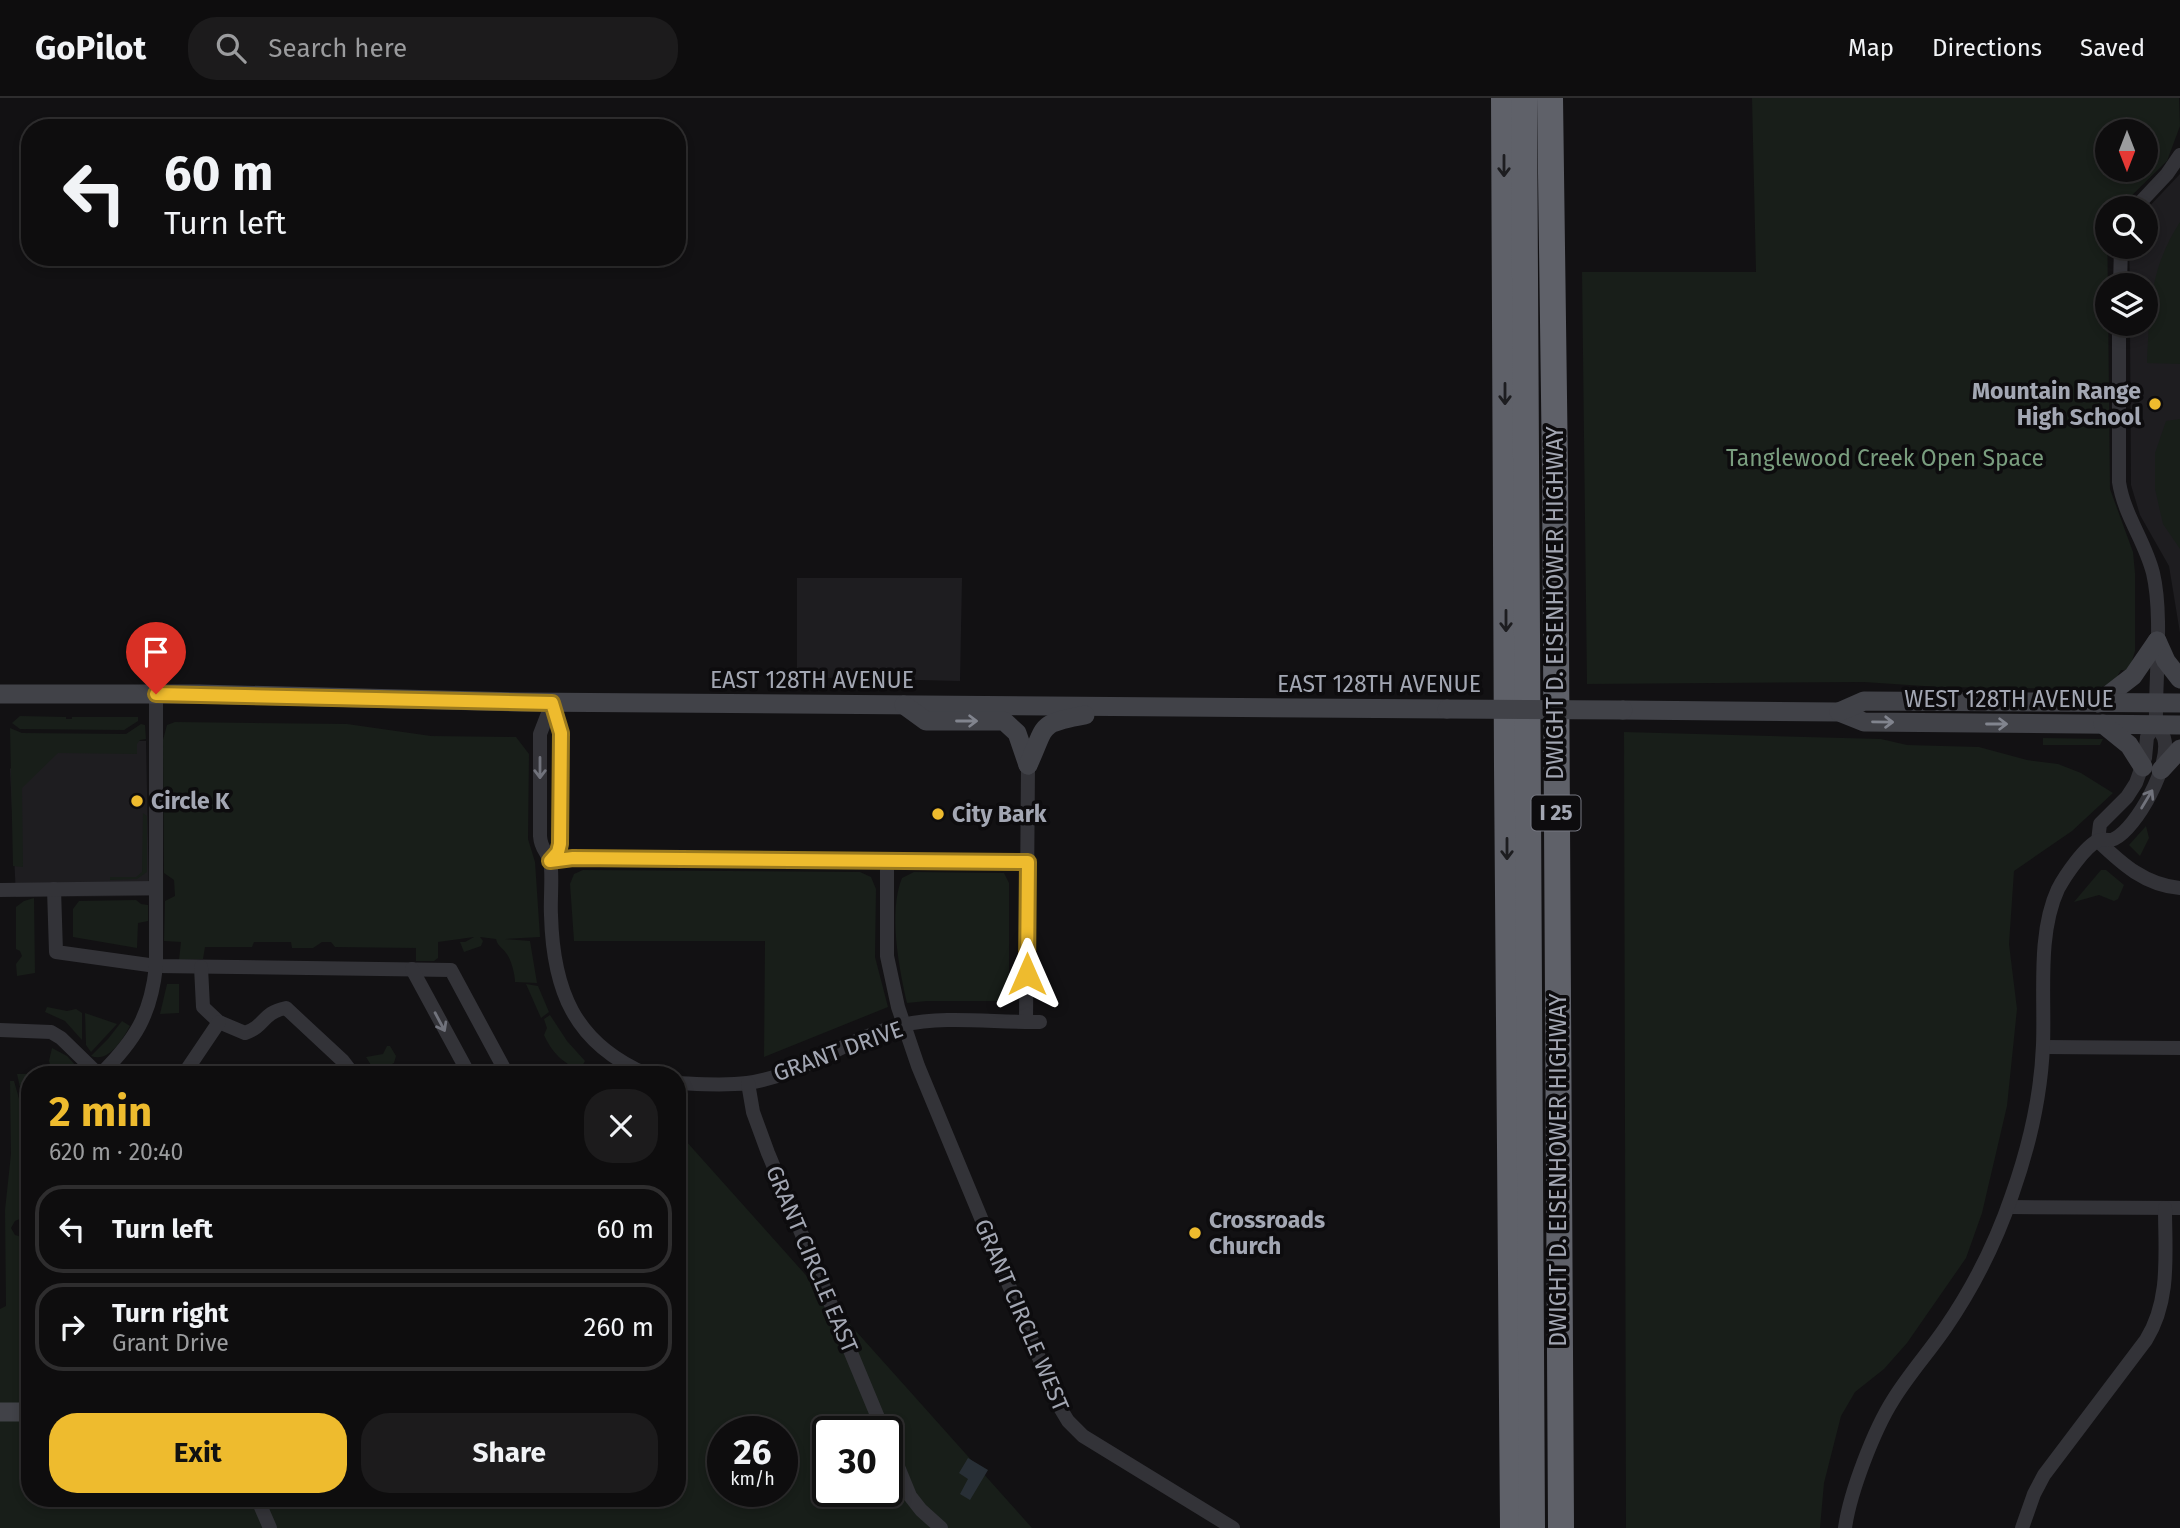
<!DOCTYPE html>
<html lang="en">
<head>
<meta charset="utf-8">
<style>
	body { margin:0; font-family:"Fira Sans",sans-serif; background:#1c1b1c; color:#f1f3f6; height:100vh; display:flex; flex-direction:column; font-size:26px; white-space:nowrap }
	* { box-sizing:border-box; margin:0 }
	p { font-size:23px; color:#9b9c9e }
	.icon { flex:none; width:38px; height:38px; fill:none; stroke:currentColor; stroke-width:2; stroke-linecap:round; stroke-linejoin:round }
	.map { position:relative; flex:1; overflow:hidden }
	.panel { position:absolute; left:21px; top:968px; width:665px; height:441px; display:flex; flex-direction:column; background:#0e0d0e; border-radius:28px; box-shadow:0 4px 10px #0003,0 0 0 2px #2e2d2e }
	.panel>* { flex:none }
	.top-card { position:absolute; left:21px; top:21px; width:665px; height:147px; border-radius:28px; box-shadow:0 4px 10px #0003,0 0 0 2px #2e2d2e; background:#0e0d0e; color:#f1f3f6; overflow:hidden }
	.needle { width:46px; rotate:180deg }
	.fabs { position:absolute; left:2095px; top:21px; display:grid; gap:14px }
	.fabs a { display:grid; place-items:center; width:63px; height:63px; border-radius:50%; background:#0e0d0e; box-shadow:0 4px 10px #0003,0 0 0 2px #2e2d2e; font-size:35px }
	.speed { position:absolute; left:707px; top:1318px; display:flex; gap:14px; font-size:35px; font-weight:700; text-align:center }
	.speed>* { display:grid; place-content:center; width:91px; height:91px; border-radius:50%; background:#0e0d0e; box-shadow:0 4px 10px #0003,0 0 0 2px #2e2d2e; line-height:1 }
	.speed small { font-size:18px; font-weight:400 }
	.speed .limit { border:4px solid #111; border-radius:10px; background:#fff; color:#111 }
	.pin { position:absolute; display:grid; place-items:center; width:60px; height:60px; color:#fff; margin:-72px -30px; border-radius:50% 50% 50% 0; rotate:-45deg; box-shadow:0 0 7px #0007 }
	.pin .icon { rotate:45deg }
	.me { position:absolute; width:77px; margin:-38px; rotate:0deg; stroke-linejoin:round; filter:drop-shadow(0 0 5px #0008) }
	.turn { display:flex; align-items:center; gap:24px; height:147px; padding:0 28px; font-size:32px }
	.turn .icon { width:91px; height:91px; stroke-width:2.5 }
	.turn b { display:block; font-size:49px; line-height:60px }
	.round { display:grid; place-items:center; flex:none; width:74px; height:74px; border-radius:28px; background:#1c1b1c }
	.headline { display:flex; align-items:center; justify-content:space-between; height:119px; padding:0 28px }
	h1 { font-size:42px; font-weight:700; line-height:52px; color:#eebb2e }
	.cta { display:flex; gap:14px; margin-top:auto; padding:14px 28px }
	.cta a { flex:1; height:80px; border-radius:28px; background:#eebb2e; color:#111; font-size:28px; font-weight:700; line-height:80px; text-align:center }
	.cta a+a { background:#1c1b1c; color:#f1f3f6 }
	ul { padding:0; list-style:none }
	li { display:flex; align-items:center; gap:21px; height:88px; margin:0 14px 10px; padding:0 14px; border:4px solid #2e2d2e; border-radius:28px }
	li div { flex:1 }
	li b { display:block; font-size:26px }
	li em { font-style:normal }
	header { display:flex; align-items:center; gap:42px; box-sizing:border-box; height:98px; padding:0 35px; background:#0e0d0e; border-bottom:2px solid #2e2d2e }
	header strong { font-size:33px }
	nav { display:flex; gap:38px; margin-inline-start:auto; font-size:24px }
	.search { width:490px; height:63px; background:#1c1b1c; display:flex; align-items:center; gap:18px; box-sizing:border-box; padding:0 24px; border-radius:28px; color:#9b9c9e; font-size:26px }
	.map>svg:first-child { display:block }
</style>
</head>
<body>
<header>
<strong>GoPilot</strong>
<div class="search"><svg class="icon" aria-label="search" viewBox="0 0 24 24"><circle cx="10" cy="10" r="6"/><path d="M15 15l6 6"/></svg>Search here</div>
<nav><a>Map</a><a>Directions</a><a>Saved</a></nav>
</header>
<div class="map">
<svg width="2180" height="1430" viewBox="0 0 2180 1430">
	<rect width="100%" height="100%" fill="#121113"/>
	<g fill="#1e1d20">
		<polygon points="2180,76 2180,535 2169,468 2140,417 2131,387 2130,226 2146,226 2146,187 2130,187 2129,149 2146,149 2146,112"/>
		<polygon points="797,480 962,480 960,583 797,579"/>
		<polygon points="38,643 146,643 149,798 16,799 10,671"/>
	</g>
	<g fill="#181e19" fill-rule="evenodd">
		<path d="M1752,0H2179L2180,28L2167,63L2124,105L2122,110H2107L2110,391L2133,454L2135,475V553L2129,573L2121,572L2118,577V583L2096,591L1939,589L1864,584L1587,586L1582,174H1756ZM2107,33H2146V72H2107Z"/>
		<path d="M2180,124V266L2147,265C2150,210 2149,172 2180,124Z"/>
		<polygon points="2180,321 2180,451 2163,426 2155,391 2155,355 2166,323"/>
		<polygon points="20,618 66,619 66,621 72,621 72,619 138,619 138,623 124,632 20,631 12,625"/>
		<path d="M175,624L347,626L431,638L516,639L529,656L528,741L535,764L540,839L505,841L530,843L537,885L515,884C515,876 511,861 506,855C502,849 498,849 496,841L480,839L483,843L481,848L464,854L460,844H465L474,839L438,844V860L434,863H416V850L335,849L331,844H322L313,850H292L291,844H254L252,849H205L203,861L179,862L181,844L164,843L165,803L175,798L174,782L164,775L163,642L167,627Z"/>
		<polygon points="141,626 145,627 146,641 140,642 137,646 137,656 58,655 22,690 23,769 13,768 10,630 22,635 126,636"/>
		<polygon points="1624,634 1881,641 1907,647 1979,649 2027,662 2058,666 2081,675 2113,695 2072,733 2014,773 2009,846 2017,911 2007,1008 1982,1115 1966,1160 1907,1245 1884,1271 1855,1294 1841,1318 1824,1385 1820,1430 1626,1430"/>
		<polygon points="2043,640 2103,641 2100,647 2043,647"/>
		<polygon points="143,715 147,718 147,774 137,781 110,782 110,779 136,779 142,774"/>
		<polygon points="2146,728 2149,740 2140,758 2129,747"/>
		<polygon points="583,772 860,774 871,779 876,791 875,859 888,909 764,959 765,843 574,843 570,786 574,776"/>
		<polygon points="2101,772 2106,772 2124,787 2118,801 2114,803 2099,797 2074,804"/>
		<path d="M914,774L1004,775L1009,785V898L1003,903H927L907,905C899,870 888,814 902,780Z"/>
		<polygon points="34,800 35,875 17,878 16,866 22,858 20,853 16,851 16,809 24,803"/>
		<polygon points="136,802 141,806 148,807 148,823 138,825 137,850 73,839 73,811 79,803"/>
		<polygon points="167,886 179,886 179,915 160,916"/>
		<polygon points="526,886 538,888 549,914 541,920"/>
		<polygon points="47,909 67,913 76,911 82,915 82,942 65,923 45,914"/>
		<polygon points="85,915 117,926 91,954 86,947"/>
		<path d="M550,917L567,943L585,963L580,972C563,965 553,956 544,937L547,930L544,921Z"/>
		<path d="M122,923L130,928C122,942 109,965 91,958L108,941Z"/>
		<polygon points="387,948 390,948 396,958 394,965 386,969 387,971 381,974 378,971 374,972 366,959 383,956"/>
		<polygon points="52,950 67,958 79,971 52,973 49,963"/>
		<polygon points="75,975 78,976 30,976 30,1011 25,1011 17,976"/>
		<path d="M10,983H14L20,1004L22,1120L15,1123L11,1130L15,1137L22,1139L21,1203L26,1201L27,1148L30,1147V1400H677V1033L1032,1430H0V1211L6,1208L5,1112L11,1056ZM723,1334H782V1393H723ZM828,1334H887V1393H828Z"/>
	</g>
	<polygon fill="#282f36" points="968,1360 988,1372 970,1402 960,1396 968,1381 959,1375"/>
	<g fill="none" stroke-linecap="round" stroke-linejoin="round">
		<g stroke="#333338" stroke-width="14">
			<polyline points="2135,110 2167,76 2180,57"/>
			<polyline points="2120,187 2121,149"/>
			<path d="M552,605L540,636V738C541,752 547,753 550,763C553,772 550,804 551,817C553,892 574,945 646,976"/>
			<polyline points="2098,743 2100,726 2127,699 2136,685 2145,660 2147,639 2156,626"/>
			<path d="M2098,743C2122,766 2145,787 2180,790"/>
			<polyline points="550,763 573,760 1028,764"/>
			<polyline points="550,763 558,754 560,746 561,635 552,605"/>
			<polyline points="887,764 887,858 898,909 918,968 1059,1308 1068,1323 1083,1338 1233,1430"/>
			<polyline points="54,791 56,854 156,868 451,872 507,976"/>
			<polyline points="0,792 156,790"/>
			<path d="M201,869L203,909L219,924L245,935C266,928 261,915 286,910L343,963L353,976"/>
			<polyline points="412,871 469,976"/>
			<polyline points="1026,924 1028,667"/>
			<polyline points="0,932 51,934 61,940 98,976"/>
			<polyline points="2043,949 2180,950"/>
			<path d="M101,976C135,942 151,917 156,868V596"/>
			<polyline points="184,976 219,924"/>
			<path d="M677,985C700,986 724,988 747,985C802,978 848,939 902,927C946,917 995,925 1040,924"/>
			<polyline points="748,985 753,1014 768,1055 884,1334"/>
			<polyline points="2008,1109 2180,1110"/>
			<polyline points="887,1342 910,1398 921,1412 941,1430"/>
			<polyline points="257,1400 270,1430"/>
			<path d="M1845,1430C1850,1394 1874,1332 1893,1302C1909,1276 1929,1254 1946,1229C1974,1188 1996,1144 2012,1097C2029,1049 2041,998 2043,947C2045,898 2037,836 2058,791C2065,778 2085,748 2099,742C2103,741 2110,743 2114,741C2137,730 2172,665 2164,640C2162,636 2158,630 2156,626C2155,582 2163,517 2153,475C2145,443 2124,417 2119,384V226"/>
			<path d="M2022,1430L2034,1396L2044,1377L2146,1242C2171,1202 2165,1155 2165,1110"/>
		</g>
		<g stroke="#414248" stroke-width="19">
			<polyline points="2157,543 2166,563 2180,581"/>
			<polyline points="0,596 199,596 522,604 1447,611"/>
			<polyline points="2098,605 2133,578 2157,543"/>
			<polyline points="904,607 926,623 1004,623 1017,635 1028,667"/>
			<polyline points="1623,612 1839,614 1864,624 2180,627"/>
			<polyline points="1839,614 1864,603 2180,605"/>
			<polyline points="2103,626 2129,647 2143,669"/>
			<path d="M1028,667C1047,627 1036,626 1085,617"/>
			<polyline points="2161,672 2180,651"/>
			<polyline points="0,1314 30,1314"/>
		</g>
		<g stroke="#5f6169" stroke-width="26">
			<polyline points="1504,0 1507,669 1513,1430"/>
			<polyline points="1524,0 1532,1430"/>
			<polyline points="1550,0 1555,373 1561,1430"/>
		</g>
		<polyline stroke="#414248" stroke-width="19" points="1447,611 1623,612"/>
	</g>
	<defs><path id="oneway-shaft" d="M-6 0H5M1.5-3L5.5 0L1.5 3" fill="none" stroke-width="1.6" stroke-linecap="round" stroke-linejoin="round" transform="scale(1.75)"/></defs>
	<g stroke="#1d1d20">
		<use href="#oneway-shaft" transform="translate(1504 68) rotate(90)"/>
		<use href="#oneway-shaft" transform="translate(1505 296) rotate(90)"/>
		<use href="#oneway-shaft" transform="translate(1506 523) rotate(90)"/>
		<use href="#oneway-shaft" transform="translate(1507 751) rotate(90)"/>
	</g>
	<g stroke="#81848e">
		<use href="#oneway-shaft" transform="translate(967 623)"/>
		<use href="#oneway-shaft" transform="translate(1883 624) rotate(1)"/>
		<use href="#oneway-shaft" transform="translate(1997 626)"/>
	</g>
	<g stroke="#71737c">
		<use href="#oneway-shaft" transform="translate(540 670) rotate(90)"/>
		<use href="#oneway-shaft" transform="translate(2147 701) rotate(-59)"/>
		<use href="#oneway-shaft" transform="translate(440 924) rotate(62)"/>
	</g>
	<g fill="none" stroke-linecap="round" stroke-linejoin="round">
		<g stroke="#9b7a1e" stroke-width="18">
			<polyline id="route" points="156,596 552,605 561,635 560,746 558,754 550,763 573,760 1028,764 1027,876"/>
		</g>
		<use href="#route" stroke="#eebb2e" stroke-width="12"/>
	</g>
	<g fill="#eebb2e" stroke="#0d0c0e" stroke-width="2.5">
		<circle cx="2155" cy="306" r="7"/>
		<circle cx="137" cy="703" r="7"/>
		<circle cx="938" cy="716" r="7"/>
		<circle cx="1195" cy="1135" r="7"/>
	</g>
	<g text-anchor="middle" dominant-baseline="central" stroke-width="7" stroke-linejoin="round" paint-order="stroke">
		<rect fill="#0d0c0e" stroke="#767882" stroke-width="2" x="1531.5" y="697.5" width="49" height="35" rx="5"/>
		<g font-size="21" font-weight="bold" fill="#a3a7b3">
			<text x="1556" y="715">I 25</text>
		</g>
		<g font-size="23" font-weight="bold" fill="#a3a7b3" stroke="#0d0c0e" text-anchor="start">
			<text x="2141" y="293" text-anchor="end">Mountain Range<tspan x="2141" dy="26">High School</tspan></text>
			<text x="151" y="703">Circle K</text>
			<text x="952" y="716">City Bark</text>
			<text x="1209" y="1122">Crossroads<tspan x="1209" dy="26">Church</tspan></text>
		</g>
		<g font-size="23" fill="#7a9e7f" stroke="#0d0c0e">
			<text x="1885" y="360">Tanglewood Creek Open Space</text>
		</g>
		<g font-size="23" fill="#a3a7b3" stroke="#0d0c0e">
			<text transform="translate(1555 505) rotate(-90)">DWIGHT D. EISENHOWER HIGHWAY</text>
			<text x="812" y="582">EAST 128TH AVENUE</text>
			<text x="1379" y="586">EAST 128TH AVENUE</text>
			<text x="2009" y="601">WEST 128TH AVENUE</text>
			<text transform="translate(838 953) rotate(-20)">GRANT DRIVE</text>
			<text transform="translate(1558 1072) rotate(-90)">DWIGHT D. EISENHOWER HIGHWAY</text>
			<text transform="translate(812 1161) rotate(67)">GRANT CIRCLE EAST</text>
			<text transform="translate(1022 1217) rotate(67)">GRANT CIRCLE WEST</text>
		</g>
	</g>
</svg>
<div class="fabs">
<a><svg class="needle" viewBox="-14 -14 28 28"><path d="M0-13l5 13h-10z" fill="#e53935"/><path d="M0 13l5-13h-10z" fill="#9b9c9e"/></svg></a>
<a><svg class="icon" aria-label="search" viewBox="0 0 24 24"><circle cx="10" cy="10" r="6"/><path d="M15 15l6 6"/></svg></a>
<a><svg class="icon" aria-label="layers" viewBox="0 0 24 24"><path d="M12 4l9 5-9 5-9-5zM3 14l9 5 9-5"/></svg></a>
</div>
<div class="speed"><div>26<small>km/h</small></div><div class="limit">30</div></div>
<div class="pin" style="left:156px;top:596px;background:#d93025"><svg class="icon" aria-label="arrive" viewBox="0 0 24 24"><path d="M6 21V4h12l-3 4 3 4H6"/></svg></div>
<svg class="me" style="left:1027px;top:876px" viewBox="-20 -20 40 40"><path d="M0-17L14 15 0 8-14 15z" fill="#eebb2e" stroke="#fff" stroke-width="4"/></svg>
<div class="top-card">
<div class="turn"><svg class="icon" aria-label="left" viewBox="0 0 24 24"><path d="M17 20v-9H6M10 6l-5 5 5 5"/></svg><div><b>60 m</b>Turn left</div></div>
</div>
<section class="panel">
<div class="headline"><div><h1>2 min</h1><p>620 m · 20:40</p></div><a class="round"><svg class="icon" aria-label="close" viewBox="0 0 24 24"><path d="M6 6l12 12M18 6L6 18"/></svg></a></div>
<ul>
<li><svg class="icon" aria-label="left" viewBox="0 0 24 24"><path d="M17 20v-9H6M10 6l-5 5 5 5"/></svg><div><b>Turn left</b></div><em>60 m</em></li>
<li><svg class="icon" aria-label="right" viewBox="0 0 24 24"><path d="M7 20v-9h11M14 6l5 5-5 5"/></svg><div><b>Turn right</b><p>Grant Drive</p></div><em>260 m</em></li>
</ul>
<div class="cta"><a>Exit</a><a>Share</a></div>
</section>
</div>
</body>
</html>
